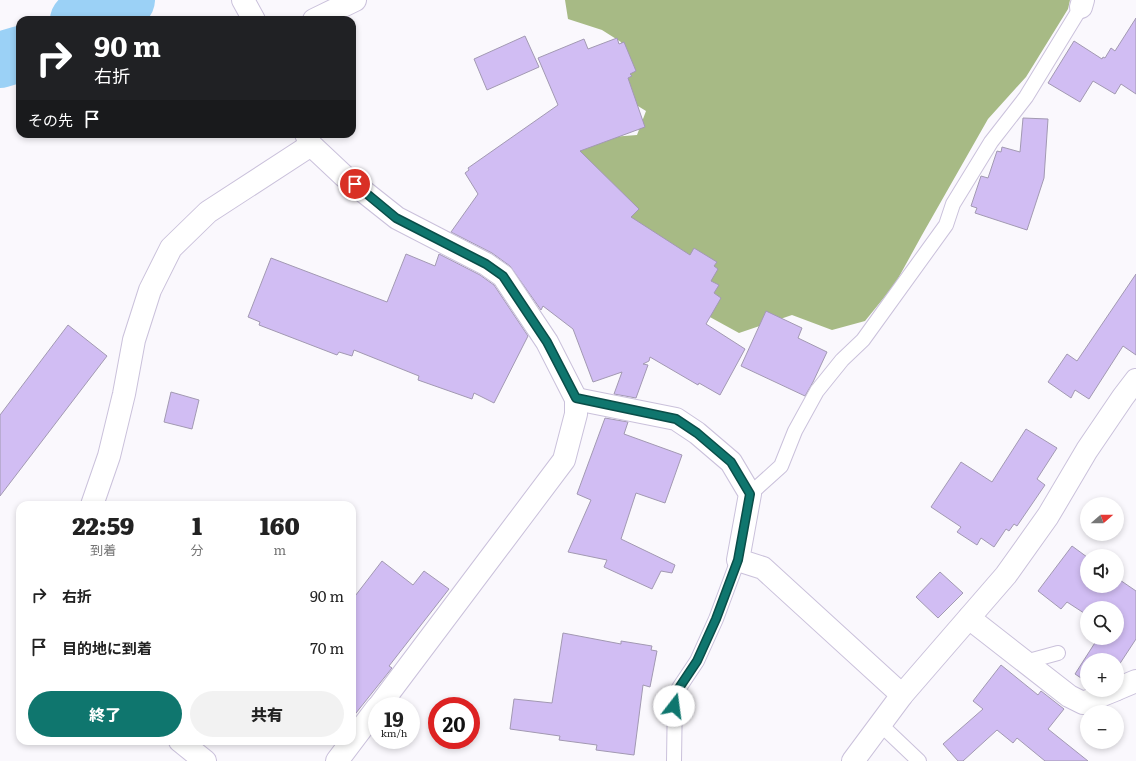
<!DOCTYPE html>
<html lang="ja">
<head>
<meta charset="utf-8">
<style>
	body { margin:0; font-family:Literata,"Noto Sans JP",serif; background:#f2f2f2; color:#222; height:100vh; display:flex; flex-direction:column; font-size:15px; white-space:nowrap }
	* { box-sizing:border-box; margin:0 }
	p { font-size:13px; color:#767676 }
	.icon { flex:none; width:22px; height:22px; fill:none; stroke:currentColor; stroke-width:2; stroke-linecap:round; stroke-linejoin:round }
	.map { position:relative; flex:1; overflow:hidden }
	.drawer { position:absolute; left:16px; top:501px; width:340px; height:244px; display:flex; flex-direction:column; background:#fff; border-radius:12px; box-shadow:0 2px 6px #0003 }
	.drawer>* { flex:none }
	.guide { position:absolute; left:16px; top:16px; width:340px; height:122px; border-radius:12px; box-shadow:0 2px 6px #0003; background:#202124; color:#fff; overflow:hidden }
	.needle { width:26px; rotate:70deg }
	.buttons { position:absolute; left:1080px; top:497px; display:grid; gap:8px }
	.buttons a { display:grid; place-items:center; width:44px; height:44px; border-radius:50%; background:#fff; box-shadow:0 2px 6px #0003; font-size:20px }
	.speed { position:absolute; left:368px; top:697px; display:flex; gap:8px; font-size:20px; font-weight:700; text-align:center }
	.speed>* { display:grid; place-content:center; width:52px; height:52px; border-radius:50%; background:#fff; box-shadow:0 2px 6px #0003; line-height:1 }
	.speed small { font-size:10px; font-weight:400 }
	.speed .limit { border:6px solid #d22; background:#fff; color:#111 }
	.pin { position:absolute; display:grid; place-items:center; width:34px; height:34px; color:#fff; margin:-17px; border:2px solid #fff; border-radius:50%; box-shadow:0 1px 4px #0007 }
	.me { position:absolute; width:44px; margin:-22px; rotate:15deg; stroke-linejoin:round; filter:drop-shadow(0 0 3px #0008) }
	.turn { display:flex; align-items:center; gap:14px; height:84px; padding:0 12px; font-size:18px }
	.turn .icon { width:52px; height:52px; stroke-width:2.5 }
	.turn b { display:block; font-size:28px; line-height:34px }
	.then { display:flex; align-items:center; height:38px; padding:0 12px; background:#0003; gap:8px; font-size:15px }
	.eta { display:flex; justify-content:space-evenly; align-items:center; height:68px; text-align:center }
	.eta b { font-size:24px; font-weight:800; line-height:28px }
	.primary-button { display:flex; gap:8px; margin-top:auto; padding:8px 12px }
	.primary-button a { flex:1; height:46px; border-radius:24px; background:#0f766e; color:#fff; font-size:16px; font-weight:800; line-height:46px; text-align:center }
	.primary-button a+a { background:#f2f2f2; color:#222 }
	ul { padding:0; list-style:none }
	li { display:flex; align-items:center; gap:12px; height:52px; padding:0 12px }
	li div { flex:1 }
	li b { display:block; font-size:15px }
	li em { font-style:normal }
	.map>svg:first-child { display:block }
</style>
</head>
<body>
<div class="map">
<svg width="1136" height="761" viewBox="0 0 1136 761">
	<rect width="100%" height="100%" fill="#faf8fd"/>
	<polygon fill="#a7ba85" points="565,0 1070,0 1068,9 1026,77 988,119 922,235 895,284 865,321 832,330 792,315 739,333 708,316 632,243 564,138 599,138 637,135 646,111 625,98 626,68 621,42 602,30 568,19"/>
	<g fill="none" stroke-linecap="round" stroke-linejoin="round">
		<g stroke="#9bd1f6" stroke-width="56">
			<polyline points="78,20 81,17 127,0"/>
			<polyline points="0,60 20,54"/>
		</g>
	</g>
	<g fill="#d1bdf3" stroke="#a299b2">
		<polygon points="1136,18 1136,94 1121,84 1115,94 1093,81 1080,102 1048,83 1074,41 1102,59 1103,57 1105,58 1111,48 1115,51"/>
		<polygon points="525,36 539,67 487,90 474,59"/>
		<polygon points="617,38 619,44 624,42 636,71 630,74 632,76 628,78 645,127 580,151 639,209 631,217 690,255 694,248 717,262 714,266 718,269 711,281 719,285 714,293 721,298 706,324 745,349 720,395 699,383 698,385 650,357 649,361 643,364 648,365 636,398 614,394 622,372 593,382 573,329 543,306 541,310 510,266 492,253 451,232 478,194 465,173 469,170 468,168 558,105 538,58 584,39 588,49"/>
		<polygon points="1023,118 1048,119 1044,178 1027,230 975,213 977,208 971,206 981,176 988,178 997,151 1001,152 1002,147 1020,152"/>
		<polygon points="406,254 435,266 439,254 480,275 494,285 528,336 494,403 474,393 472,399 418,380 419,376 354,350 352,356 339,352 337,355 259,325 260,322 248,317 271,258 387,302"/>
		<polygon points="1136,274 1136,355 1123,346 1089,399 1075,390 1071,398 1048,382 1067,354 1077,361"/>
		<polygon points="766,311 802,328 798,338 827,352 813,382 805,396 741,366"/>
		<polygon points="68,325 107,356 0,496 0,415"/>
		<polygon points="171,392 199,400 192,429 164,422"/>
		<polygon points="605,418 628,422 624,434 682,455 665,503 636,493 621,539 675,565 672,573 661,571 652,589 604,567 607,560 568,552 591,500 577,494"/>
		<polygon points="1026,429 1057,448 1037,479 1045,485 1017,526 1014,524 1009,531 1006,529 994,547 981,538 977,545 957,532 961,527 931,507 961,462 992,482"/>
		<polygon points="1072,546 1087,557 1087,586 1117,586 1117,578 1136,591 1136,639 1117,668 1117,660 1087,660 1087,682 1075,674 1098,638 1117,638 1117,608 1087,608 1087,615 1067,602 1061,609 1038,591"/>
		<polygon points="382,561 413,585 424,571 449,589 389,666 392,668 352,718 352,600"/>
		<polygon points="940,572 963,593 938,618 916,597"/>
		<polygon points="563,633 621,644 621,641 652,646 651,650 657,651 650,687 643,685 634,755 596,750 597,745 559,740 560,736 510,729 514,699 552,703"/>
		<polygon points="1001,665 1038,695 1041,691 1064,709 1048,729 1088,761 1045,761 1017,738 1013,743 997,730 963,761 958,761 943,744 983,709 973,701"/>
	</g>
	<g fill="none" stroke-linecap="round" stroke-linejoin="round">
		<g stroke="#cac1db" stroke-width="16">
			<g id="service">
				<polyline points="750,494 781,466 795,431 817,391 842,360 863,340 946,225 953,204 991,142 1026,97 1081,7"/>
				<polyline points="1025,662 1058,653"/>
				<polyline points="880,724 919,761"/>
				<polyline points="674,761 675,694 697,661 716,619 738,560"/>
			</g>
		</g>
		<g stroke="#cac1db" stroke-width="24">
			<g id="minor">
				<polyline points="243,0 254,20"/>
				<polyline points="1081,7 1083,0"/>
				<polyline points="306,134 311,145 344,176 397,218 486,264 503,276 547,342 576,399 576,414 564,460 379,706"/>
				<polyline points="576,399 676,419 697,433 731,462 750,494 738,560 763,568 902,695"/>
				<polyline points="92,505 109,456 124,394 134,340 150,290 171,248 208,212 311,145"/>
				<polyline points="969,618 1069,696 1083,703 1115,690"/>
				<polyline points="1117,689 1136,681"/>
				<polyline points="180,741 205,761"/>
				<polyline points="337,761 377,708"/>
			</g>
		</g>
		<g stroke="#cac1db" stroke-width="24">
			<g id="tertiary">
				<polyline points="314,20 355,0"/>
				<polyline points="853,761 902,695 1006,575 1048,516 1087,450 1123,397 1136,380"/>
			</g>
		</g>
		<use href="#service" stroke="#fff" stroke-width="14"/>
		<use href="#minor" stroke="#fff" stroke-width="22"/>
		<use href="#tertiary" stroke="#fff" stroke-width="22"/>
	</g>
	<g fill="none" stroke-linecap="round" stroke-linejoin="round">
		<g stroke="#0a4d48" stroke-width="10">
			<polyline id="route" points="355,184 396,218 486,264 503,276 547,342 576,398 676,419 697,433 731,462 750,494 738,560 716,619 697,661 675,694 674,706"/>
		</g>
		<use href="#route" stroke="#0f766e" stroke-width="7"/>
	</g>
</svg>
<div class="buttons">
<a><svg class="needle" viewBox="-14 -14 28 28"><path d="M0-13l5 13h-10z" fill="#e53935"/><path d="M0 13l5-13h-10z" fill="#767676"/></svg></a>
<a><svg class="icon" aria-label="sound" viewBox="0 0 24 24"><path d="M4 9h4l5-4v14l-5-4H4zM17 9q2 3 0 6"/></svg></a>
<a><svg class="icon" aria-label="search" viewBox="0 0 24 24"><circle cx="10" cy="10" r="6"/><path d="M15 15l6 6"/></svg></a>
<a>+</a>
<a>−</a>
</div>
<div class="speed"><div>19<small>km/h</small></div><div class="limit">20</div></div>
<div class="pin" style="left:355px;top:184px;background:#d93025"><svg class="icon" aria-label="arrive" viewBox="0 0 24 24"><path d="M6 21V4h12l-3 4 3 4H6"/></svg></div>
<svg class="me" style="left:674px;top:706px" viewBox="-20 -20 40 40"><circle r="19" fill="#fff"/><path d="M0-13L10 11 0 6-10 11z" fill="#0f766e"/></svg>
<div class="guide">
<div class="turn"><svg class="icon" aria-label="right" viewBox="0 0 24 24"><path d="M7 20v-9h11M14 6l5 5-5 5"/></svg><div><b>90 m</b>右折</div></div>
<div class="then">その先<svg class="icon" aria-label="arrive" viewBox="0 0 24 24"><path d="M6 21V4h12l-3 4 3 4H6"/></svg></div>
</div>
<section class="drawer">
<div class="eta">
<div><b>22:59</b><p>到着</p></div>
<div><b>1</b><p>分</p></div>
<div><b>160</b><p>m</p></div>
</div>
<ul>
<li><svg class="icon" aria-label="right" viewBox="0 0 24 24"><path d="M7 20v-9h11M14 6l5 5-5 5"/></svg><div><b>右折</b></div><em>90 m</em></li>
<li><svg class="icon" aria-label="arrive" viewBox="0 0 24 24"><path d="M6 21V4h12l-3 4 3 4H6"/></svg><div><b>目的地に到着</b></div><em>70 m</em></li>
</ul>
<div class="primary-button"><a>終了</a><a>共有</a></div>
</section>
</div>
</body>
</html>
